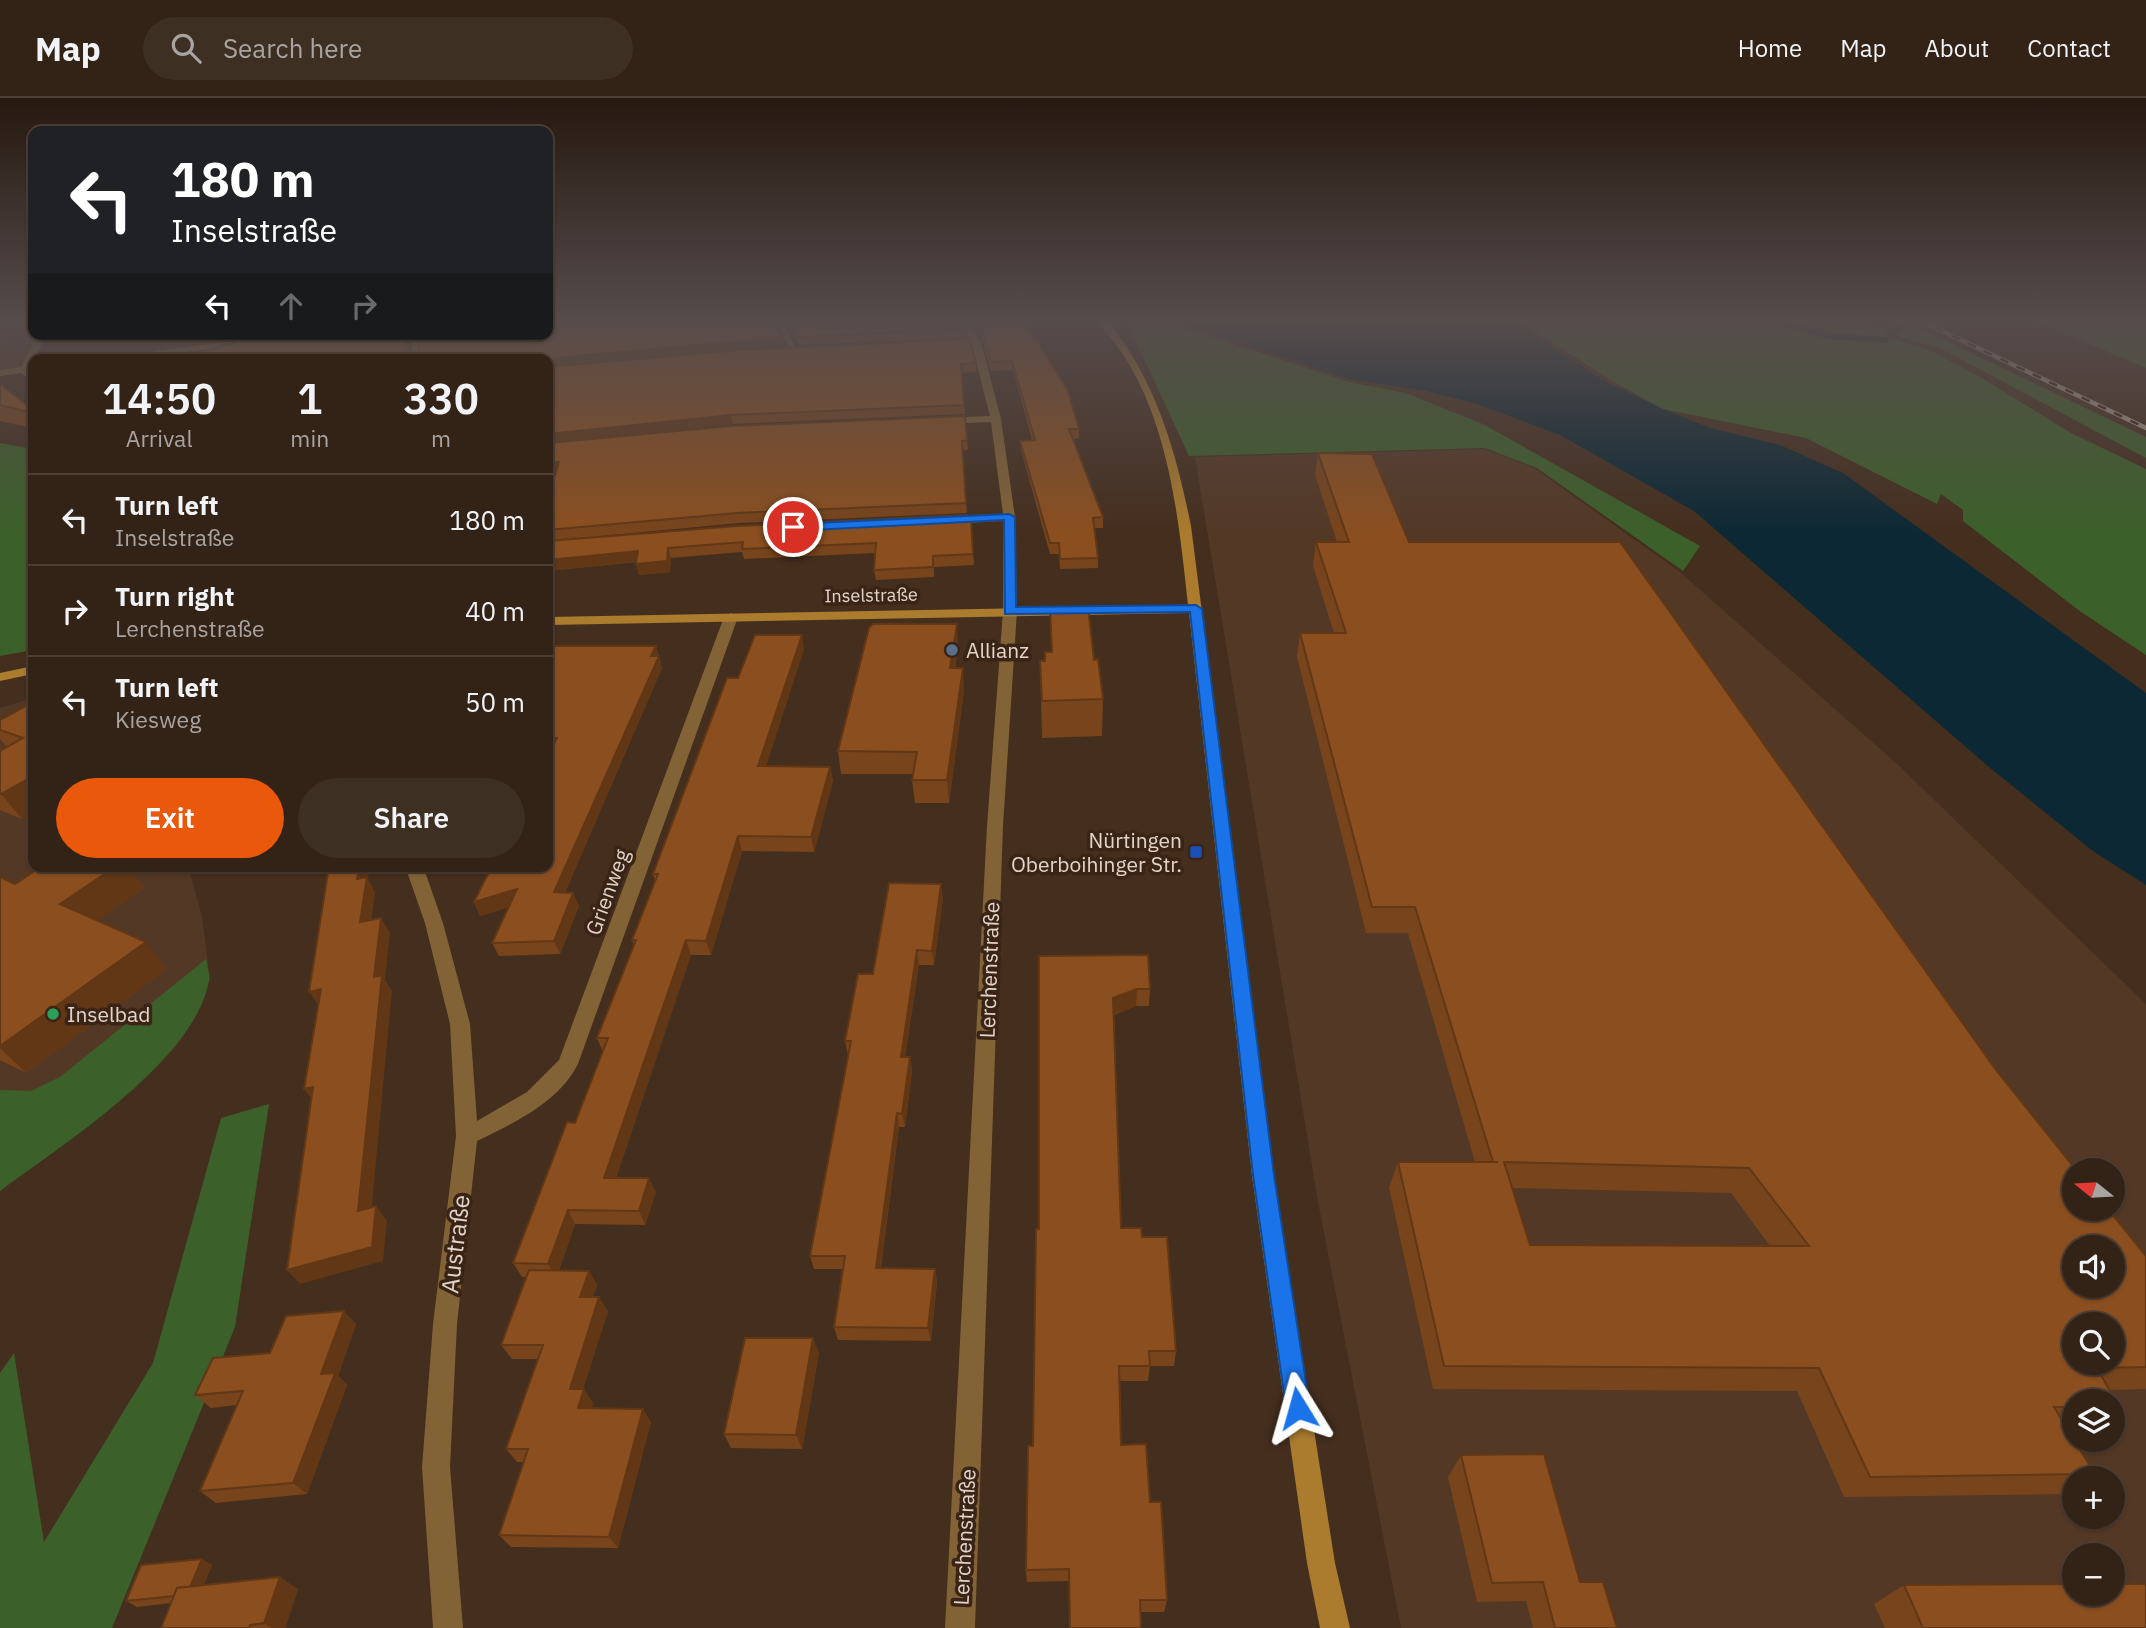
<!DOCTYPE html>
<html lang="en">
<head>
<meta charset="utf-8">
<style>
	body { margin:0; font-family:"IBM Plex Sans",sans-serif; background:#3e2f23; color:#f1f3f6; height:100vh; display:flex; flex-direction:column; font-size:26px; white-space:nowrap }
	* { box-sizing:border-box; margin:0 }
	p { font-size:23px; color:#a9a4a1 }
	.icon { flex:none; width:38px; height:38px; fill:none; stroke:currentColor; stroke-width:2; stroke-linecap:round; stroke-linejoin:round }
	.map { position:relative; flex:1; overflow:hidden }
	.details { position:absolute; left:28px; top:256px; width:525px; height:518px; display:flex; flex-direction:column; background:#332216; border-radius:14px; box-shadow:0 2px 5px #0004,0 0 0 2px #4e3f35 }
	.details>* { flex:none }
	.banner { position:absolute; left:28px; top:28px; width:525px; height:214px; border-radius:14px; box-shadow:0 2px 5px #0004,0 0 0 2px #4e3f35; background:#202124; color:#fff; overflow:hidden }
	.needle { width:46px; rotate:288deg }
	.controls { position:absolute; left:2062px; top:1060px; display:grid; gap:14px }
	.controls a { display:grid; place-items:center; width:63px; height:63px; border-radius:50%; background:#332216; box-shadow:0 2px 5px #0004,0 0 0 2px #4e3f35; font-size:35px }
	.pin { position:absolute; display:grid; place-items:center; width:60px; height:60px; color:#fff; margin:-30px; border:4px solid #fff; border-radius:50%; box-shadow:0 2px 7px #0007 }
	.me { position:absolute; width:77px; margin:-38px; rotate:352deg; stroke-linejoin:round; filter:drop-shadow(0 0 5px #0008) }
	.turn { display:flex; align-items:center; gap:24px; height:147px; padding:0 28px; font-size:32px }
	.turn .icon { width:91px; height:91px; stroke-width:2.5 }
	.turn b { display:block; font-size:49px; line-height:60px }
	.lanes { display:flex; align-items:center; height:66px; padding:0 28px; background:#0003; justify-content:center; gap:35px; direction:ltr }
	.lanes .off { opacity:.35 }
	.eta { display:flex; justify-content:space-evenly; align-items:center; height:119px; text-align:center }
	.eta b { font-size:42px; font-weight:600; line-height:49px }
	.button { display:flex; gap:14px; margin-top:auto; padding:14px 28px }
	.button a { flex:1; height:80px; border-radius:42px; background:#ea580c; color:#fff; font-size:28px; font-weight:600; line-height:80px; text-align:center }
	.button a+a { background:#3e2f23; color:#f1f3f6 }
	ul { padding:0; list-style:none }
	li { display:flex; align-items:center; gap:21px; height:91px; padding:0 28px; border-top:2px solid #4e3f35 }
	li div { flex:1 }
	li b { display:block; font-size:26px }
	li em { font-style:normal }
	header { display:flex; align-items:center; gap:42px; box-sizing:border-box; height:98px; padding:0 35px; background:#332216; border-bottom:2px solid #4e3f35 }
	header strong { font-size:33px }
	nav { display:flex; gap:38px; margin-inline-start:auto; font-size:24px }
	.search { width:490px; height:63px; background:#3e2f23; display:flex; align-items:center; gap:18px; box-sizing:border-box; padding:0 24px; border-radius:38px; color:#a9a4a1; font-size:26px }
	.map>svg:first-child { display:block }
</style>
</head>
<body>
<header>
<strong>Map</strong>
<div class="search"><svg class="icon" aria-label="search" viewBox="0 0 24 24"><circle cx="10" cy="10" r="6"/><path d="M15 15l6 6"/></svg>Search here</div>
<nav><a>Home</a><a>Map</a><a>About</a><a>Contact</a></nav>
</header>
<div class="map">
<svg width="2146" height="1530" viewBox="0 0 2146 1530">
	<rect width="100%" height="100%" fill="#442e1e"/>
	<g fill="#533825" fill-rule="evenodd">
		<polygon points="0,222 33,222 33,236 42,236 17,272 0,274"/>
		<path d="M1485,351L1534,370L1680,474L1896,665L2146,906V1530H1401L1318,1104L1195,359ZM2074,1073H2112V1111H2074ZM2074,1150H2112V1188H2074ZM2074,1227H2112V1265H2074ZM2074,1304H2112V1342H2074ZM2074,1381H2112V1419H2074ZM2074,1458H2112V1496H2074Z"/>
		<polygon points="33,600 33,768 188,768 202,818 210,881 197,916 176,949 106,1014 0,1093 0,610"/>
	</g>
	<g fill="#3c602a">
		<polygon points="1518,222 1854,222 1869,230 1882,230 1890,240 1931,253 1982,280 2071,335 2146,371 2146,557 2081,514 1963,423 1963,412 1941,396 1937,406 1806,340 1663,311 1612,283"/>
		<polygon points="1890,222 1902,222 2146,339 2146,360 1940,250 1900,239 1889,231"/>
		<polygon points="2033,222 2146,222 2146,270"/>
		<polygon points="1128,226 1184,230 1349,284 1406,295 1485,327 1700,448 1683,473 1537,370 1485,350 1189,358"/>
		<polygon points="0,345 33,351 33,552 0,558"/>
		<path d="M206,861C207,867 210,876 209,882C196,962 62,1047 0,1093V992L31,993L60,979Z"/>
		<polygon points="269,1006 235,1229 112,1530 0,1530 0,1275 14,1255 44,1444 153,1265 221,1020"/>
	</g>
	<polygon fill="#0c2834" points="1172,222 1510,222 1608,285 1663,311 1710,330 1780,347 1843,375 2146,595 2146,787 2093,753 1989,669 1694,413 1560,337 1477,306 1427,293 1349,281"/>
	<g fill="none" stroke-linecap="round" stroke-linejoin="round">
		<g stroke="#0c2834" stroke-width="6">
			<polyline points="1771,222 1828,238 1886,242"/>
			<polyline points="1895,234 1907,224"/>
		</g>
		<g fill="#816336" fill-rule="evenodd">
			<polygon points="774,222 782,222 798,254 792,254"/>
			<polygon points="958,222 966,222 981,244 1001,321 1015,419 1017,513 1003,728 975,1530 945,1530 987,728 1003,513 1003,423 946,426 940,422 946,418 1003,416 991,324 942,326 937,323 942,320 990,318 971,244"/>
			<polygon points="38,236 47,236 31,267 33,283 21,275 0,278 0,272 21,269"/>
			<polygon points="412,236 421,236 421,261 411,261"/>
			<polygon points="251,241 256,244 254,246 126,261 93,261"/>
			<path d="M731,515L738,519L578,966C559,1004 514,1025 477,1043L457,1226L450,1369L463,1530H433L422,1369L433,1226L456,1038L450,926L425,825L405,768H423L443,825L470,926L477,1023L527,994L559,962L724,519Z"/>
		</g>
		<g fill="#ab7c2e" fill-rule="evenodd">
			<path d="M1098,222H1107C1156,282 1176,353 1191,428L1274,1078L1335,1465L1350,1530H1320L1307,1465L1252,1078L1189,515L548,527V519L1188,507C1179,426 1171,338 1129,266C1120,250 1108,237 1098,222Z"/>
			<polygon points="33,568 33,576 0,583 0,575"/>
		</g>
		<g stroke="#b09f93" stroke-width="4.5">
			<polyline id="rail" points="1919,222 2146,330"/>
		</g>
		<use href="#rail" stroke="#392415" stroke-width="2.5" stroke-dasharray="9" stroke-linecap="butt"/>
	</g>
	<g fill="#78441b" fill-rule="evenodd">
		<polygon points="785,222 960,222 965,231 965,240 799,247"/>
		<polygon points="968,222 1024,222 1079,331 1079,340 1073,341 1103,419 1103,430 1095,430 1098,460 1098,470 1060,471 1059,456 1050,456 1021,352 1020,343 1032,342 1013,272 991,273 983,243"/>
		<polygon points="233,236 410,236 409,253 418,255 783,239 785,248 744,251 976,265 976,274 962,275 965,316 733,326 630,337 965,318 968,352 962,352 967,415 739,425 548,443 548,400 556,375 548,375 548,261 175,261 234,245 235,240"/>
		<polygon points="0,286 33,312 33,330 0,323"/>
		<path d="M1318,355L1409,444L1996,972L2146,1158V1291L2109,1292L2119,1309L2112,1313V1304H2074V1331H2067L2095,1376L2087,1381H2074V1389L2062,1396L1844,1399L1797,1293L1433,1291L1389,1089L1398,1064H1475L1408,835H1366L1297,559L1300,535H1334L1313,468L1316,444H1337L1315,377ZM1512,1090L1731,1095L1770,1148L1530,1147Z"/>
		<polygon points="971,422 974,467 934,469 934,479 876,482 874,472 875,455 744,461 742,454 671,460 670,474 639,477 636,464 548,473 548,443"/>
		<polygon points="1050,510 1094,562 1103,601 1102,638 1042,640 1040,563 1045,563 1051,554"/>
		<polygon points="548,548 656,548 662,570 565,794 579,808 560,856 499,858 492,845 509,809 480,818 474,804 550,653 548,653"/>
		<polygon points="958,548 955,570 964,592 949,705 915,705 912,682 913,676 841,676 838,653"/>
		<polygon points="804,551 766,668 830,669 833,683 814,754 742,753 711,857 691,857 616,1080 656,1094 645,1127 575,1126 559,1172 589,1173 597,1187 593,1199 608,1213 583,1291 593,1305 591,1310 651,1324 618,1450 511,1449 499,1437 524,1364 517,1364 506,1351 538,1261 512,1261 501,1247 527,1179 522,1179 513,1165 575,1025 603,954 597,940 634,847 632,842 655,783 653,776 738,580"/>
		<polygon points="33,604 22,721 0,712 0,653 7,649 0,641 0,622"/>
		<polygon points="42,768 128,768 144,790 98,822 167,871 26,975 0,962 0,779 15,786"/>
		<polygon points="943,800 934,867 919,867 905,959 910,959 912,973 905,1029 899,1029 881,1170 935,1171 937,1184 931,1243 838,1242 834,1229 843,1171 814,1171 810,1158 848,957 845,943 873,876"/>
		<polygon points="1039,858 1150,891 1149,908 1136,908 1114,917 1121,1130 1142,1139 1176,1253 1174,1268 1150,1268 1148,1283 1120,1283 1121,1347 1150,1404 1167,1502 1164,1514 1140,1514 1069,1483 1027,1484 1026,1472 1033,1348 1039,1131"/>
		<polygon points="356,1226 338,1278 347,1287 307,1396 216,1405 200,1393 237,1307 211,1310 195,1297 270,1255"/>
		<polygon points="819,1255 802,1351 731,1350 724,1336"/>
		<polygon points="1461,1357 1580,1484 1617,1530 1533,1530 1526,1503 1477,1504 1448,1379"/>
		<polygon points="202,1461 212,1467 203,1488 298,1491 285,1530 161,1530 171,1505 137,1509 126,1503"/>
		<polygon points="1904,1487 2146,1530 1885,1530 1874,1506"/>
	</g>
	<g fill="#613716">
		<polygon points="1,222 24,222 0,252 0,223"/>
		<polygon points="91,236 173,236 84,246 79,238"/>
		<polygon points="233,236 266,236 235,240"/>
		<polygon points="406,236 410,236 408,261 405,252"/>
		<polygon points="783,239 785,248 548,270 548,261"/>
		<polygon points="731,317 733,326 548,346 548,336"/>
		<polygon points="559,364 562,374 548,375 548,365"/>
		<polygon points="668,450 671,460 670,474 639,477 636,466"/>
		<polygon points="638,453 640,463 548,473 548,462"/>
		<polygon points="957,526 958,548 951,592 950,570"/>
		<polygon points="802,537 804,551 761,683 758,668"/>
		<polygon points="656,548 662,570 560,807 554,794"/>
		<polygon points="963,570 964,592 949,705 947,682"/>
		<polygon points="830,669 833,683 814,754 811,739"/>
		<polygon points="33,678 33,714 22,721 1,696"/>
		<polygon points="738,738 742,753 711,857 706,843"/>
		<polygon points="116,768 128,768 144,790 83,833 60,806"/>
		<polygon points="359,768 367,768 369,773 368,781 375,794 369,840 360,824 357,781"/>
		<polygon points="941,786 943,800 934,867 932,853"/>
		<polygon points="517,791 523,804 480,818 474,804"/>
		<polygon points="573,795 579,808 560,856 554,843"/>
		<polygon points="381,820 390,835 385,882 392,892 370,1128 358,1113 374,879"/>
		<polygon points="686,842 691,857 611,1094 604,1080"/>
		<polygon points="146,844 167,871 26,975 0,950 0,948"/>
		<polygon points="917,852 919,867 903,972 901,959"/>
		<polygon points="321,891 320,909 309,894"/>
		<polygon points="1137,891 1136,908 1112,917 1113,900"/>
		<polygon points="910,959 912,973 905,1029 902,1016"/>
		<polygon points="313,989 316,1006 304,991"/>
		<polygon points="897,1015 899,1029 879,1183 876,1170"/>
		<polygon points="649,1080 656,1094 645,1127 639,1113"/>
		<polygon points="376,1108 387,1123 383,1163 300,1186 287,1172"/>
		<polygon points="568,1112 575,1126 556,1179 548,1166"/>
		<polygon points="935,1171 937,1184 931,1243 928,1230"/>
		<polygon points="589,1173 597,1187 588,1213 580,1199"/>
		<polygon points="599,1199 608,1213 579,1304 570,1291"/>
		<polygon points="344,1213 356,1226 338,1278 347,1287 307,1396 293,1385 321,1276"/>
		<polygon points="813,1240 819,1255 802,1351 796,1337"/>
		<polygon points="584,1291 593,1305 587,1323 578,1310"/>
		<polygon points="643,1311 651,1324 618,1450 609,1439"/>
		<polygon points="202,1461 212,1467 198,1502 187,1496"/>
		<polygon points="280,1479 298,1491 285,1530 272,1530 264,1525"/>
	</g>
	<g fill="#8b4f1f" stroke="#613716" stroke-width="2" fill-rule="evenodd">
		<polygon points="548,222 774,222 783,239 545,261 175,261 234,245 233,240 260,236 406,236 405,252 418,255 420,236 548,236"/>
		<polygon points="788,222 960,222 965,231 798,239"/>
		<polygon points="974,222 1024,222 1068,293 1079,331 1069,331 1103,419 1093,420 1098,460 1060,461 1059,445 1050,445 1020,343 1035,342 1012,263 991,264 983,234"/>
		<polygon points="969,241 976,265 961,266 964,307 731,317 548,336 548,269 739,252"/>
		<polygon points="0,286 33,312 33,315 0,307"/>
		<polygon points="965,318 967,342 962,343 966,405 737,415 548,432 548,400 559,364 548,365 548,345 731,328"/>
		<path d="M1318,355L1372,356L1409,444H1620L1996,972L2077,1073H2074V1111H2108L2146,1158V1269L2097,1270L2119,1309H2112V1304H2074V1309H2054L2095,1376L1870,1379L1819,1270L1444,1268L1398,1064H1498H1493L1415,809H1372L1300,535H1346L1316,444H1349ZM1504,1064L1749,1070L1809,1148L1530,1147ZM2074,1150H2112V1188H2074ZM2074,1227H2112V1265H2074Z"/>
		<polygon points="967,417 967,423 971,422 973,456 933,458 933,469 874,472 876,445 742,451 743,444 668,450 667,463 636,466 638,453 548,462 548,443 737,428"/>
		<polygon points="1088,509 1094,562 1098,561 1103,601 1042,603 1040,563 1045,563 1045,554 1052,554 1050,510"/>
		<polygon points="873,526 957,526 950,570 963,570 947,682 912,682 917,654 838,653 869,530"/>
		<polygon points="755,537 802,537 758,668 830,669 811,739 738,738 706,843 686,842 604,1080 649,1080 639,1113 568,1112 548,1166 513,1165 567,1024 575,1025 608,940 597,940 636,842 632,842 658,776 653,776 727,580 738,580"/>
		<polygon points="548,548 656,548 651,558 659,558 554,794 573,795 554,843 492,845 517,791 474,804 492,768 548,768 548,658 557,640 548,640"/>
		<polygon points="33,604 33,678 1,696 0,695 0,653 23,640 0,632 0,622"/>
		<polygon points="42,768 116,768 60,806 146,844 0,948 0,779 15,786"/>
		<polygon points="329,768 359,768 357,781 367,779 360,824 381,820 374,879 382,877 358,1113 376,1108 372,1149 287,1172 313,989 304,991 321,891 309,894"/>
		<polygon points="889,785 941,786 932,853 917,852 901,959 910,959 902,1016 897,1015 876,1170 935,1171 928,1230 834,1229 845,1158 810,1158 851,943 845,943 858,876 873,876"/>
		<polygon points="1148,857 1150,891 1137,891 1113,900 1121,1130 1141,1130 1142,1139 1167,1139 1176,1253 1149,1253 1150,1268 1119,1268 1121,1347 1146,1346 1150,1404 1161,1404 1167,1502 1140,1502 1141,1530 1070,1530 1069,1471 1026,1472 1028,1348 1033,1348 1036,1131 1039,1131 1039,858"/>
		<polygon points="529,1172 589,1173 580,1199 599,1199 570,1291 584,1291 578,1310 643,1311 609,1439 499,1437 528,1351 506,1351 543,1247 501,1247"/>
		<polygon points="344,1213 321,1276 335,1275 293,1385 200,1393 243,1293 195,1297 213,1260 270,1255 286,1218"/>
		<polygon points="745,1240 813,1240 796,1337 724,1336"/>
		<polygon points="1544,1356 1580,1484 1603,1484 1617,1530 1555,1530 1543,1484 1492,1485 1461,1357"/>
		<polygon points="202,1461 190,1489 177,1490 174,1498 126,1503 141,1467"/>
		<polygon points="280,1479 264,1525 250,1527 249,1530 161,1530 177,1490"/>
		<polygon points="2074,1486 2074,1496 2112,1496 2112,1486 2145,1486 2146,1488 2146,1530 1923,1530 1904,1487"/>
	</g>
	<linearGradient id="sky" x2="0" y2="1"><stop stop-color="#251910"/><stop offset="0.51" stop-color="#564c4c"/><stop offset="1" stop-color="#564c4c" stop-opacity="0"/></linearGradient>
	<rect width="2146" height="436" fill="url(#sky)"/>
	<polygon fill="#1a73e8" stroke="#114b97" stroke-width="2" points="1009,416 1015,419 1016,509 1196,507 1202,511 1274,1077 1310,1310 1306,1319 1298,1322 1290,1319 1286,1310 1253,1077 1190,514 1005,516 1004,422 793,433 788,429 793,426"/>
	<circle fill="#5c6f8a" stroke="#392415" stroke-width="2.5" cx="952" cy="552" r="7"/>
	<rect fill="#1a4fb4" stroke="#392415" stroke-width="2.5" x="1189" y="747" width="14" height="14" rx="3.5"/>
	<circle fill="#2e9e5b" stroke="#392415" stroke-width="2.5" cx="53" cy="916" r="7"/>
	<g text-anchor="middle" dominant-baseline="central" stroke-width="7" stroke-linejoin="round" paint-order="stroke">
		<g font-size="18" fill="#e2d4ca" stroke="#392415">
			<text transform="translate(871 497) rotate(-1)">Inselstraße</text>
		</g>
		<g font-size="21" fill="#e2d4ca" stroke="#392415" text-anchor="start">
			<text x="966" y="552">Allianz</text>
			<text x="1182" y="742" text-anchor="end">Nürtingen<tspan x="1182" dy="24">Oberboihinger Str.</tspan></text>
			<text x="67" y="916">Inselbad</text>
		</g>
		<g font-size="21" fill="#e2d4ca" stroke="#392415">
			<text transform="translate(607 794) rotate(-70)">Grienweg</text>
			<text transform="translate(989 872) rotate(-88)">Lerchenstraße</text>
			<text transform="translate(964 1439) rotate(-87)">Lerchenstraße</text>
		</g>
		<g font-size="24" fill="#e2d4ca" stroke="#392415">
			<text transform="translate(455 1146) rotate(-83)">Austraße</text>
		</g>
	</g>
</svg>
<div class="controls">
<a><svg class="needle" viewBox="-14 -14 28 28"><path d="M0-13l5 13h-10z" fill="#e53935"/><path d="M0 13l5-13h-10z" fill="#a9a4a1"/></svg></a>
<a><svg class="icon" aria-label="sound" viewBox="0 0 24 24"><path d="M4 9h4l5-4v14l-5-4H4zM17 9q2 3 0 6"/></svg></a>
<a><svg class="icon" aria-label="search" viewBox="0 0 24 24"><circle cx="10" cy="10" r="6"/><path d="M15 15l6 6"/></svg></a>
<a><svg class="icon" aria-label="layers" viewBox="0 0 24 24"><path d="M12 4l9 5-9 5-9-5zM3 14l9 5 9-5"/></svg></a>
<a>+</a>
<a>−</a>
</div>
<div class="pin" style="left:793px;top:429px;background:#d93025"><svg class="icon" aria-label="arrive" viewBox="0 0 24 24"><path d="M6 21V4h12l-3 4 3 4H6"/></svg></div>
<svg class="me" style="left:1298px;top:1310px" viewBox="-20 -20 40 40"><path d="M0-17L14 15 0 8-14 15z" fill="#1a73e8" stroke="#fff" stroke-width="4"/></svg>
<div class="banner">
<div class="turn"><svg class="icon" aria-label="left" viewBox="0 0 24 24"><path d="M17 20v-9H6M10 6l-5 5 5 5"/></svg><div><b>180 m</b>Inselstraße</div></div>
<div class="lanes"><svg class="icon" aria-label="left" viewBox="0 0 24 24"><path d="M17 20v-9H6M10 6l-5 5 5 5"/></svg><svg class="icon off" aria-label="ahead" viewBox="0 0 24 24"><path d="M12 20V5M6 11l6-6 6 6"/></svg><svg class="icon off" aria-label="right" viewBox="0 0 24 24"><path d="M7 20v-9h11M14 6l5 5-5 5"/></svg></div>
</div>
<section class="details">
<div class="eta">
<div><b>14:50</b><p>Arrival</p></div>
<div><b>1</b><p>min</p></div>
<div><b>330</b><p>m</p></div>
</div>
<ul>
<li><svg class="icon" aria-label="left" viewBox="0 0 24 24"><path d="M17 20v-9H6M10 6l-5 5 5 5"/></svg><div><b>Turn left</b><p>Inselstraße</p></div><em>180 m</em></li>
<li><svg class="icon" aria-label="right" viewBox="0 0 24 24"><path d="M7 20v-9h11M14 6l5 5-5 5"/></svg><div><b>Turn right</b><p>Lerchenstraße</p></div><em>40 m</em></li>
<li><svg class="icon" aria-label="left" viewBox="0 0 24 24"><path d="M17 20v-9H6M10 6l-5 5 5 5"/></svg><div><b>Turn left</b><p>Kiesweg</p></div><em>50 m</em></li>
</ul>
<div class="button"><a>Exit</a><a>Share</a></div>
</section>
</div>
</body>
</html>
